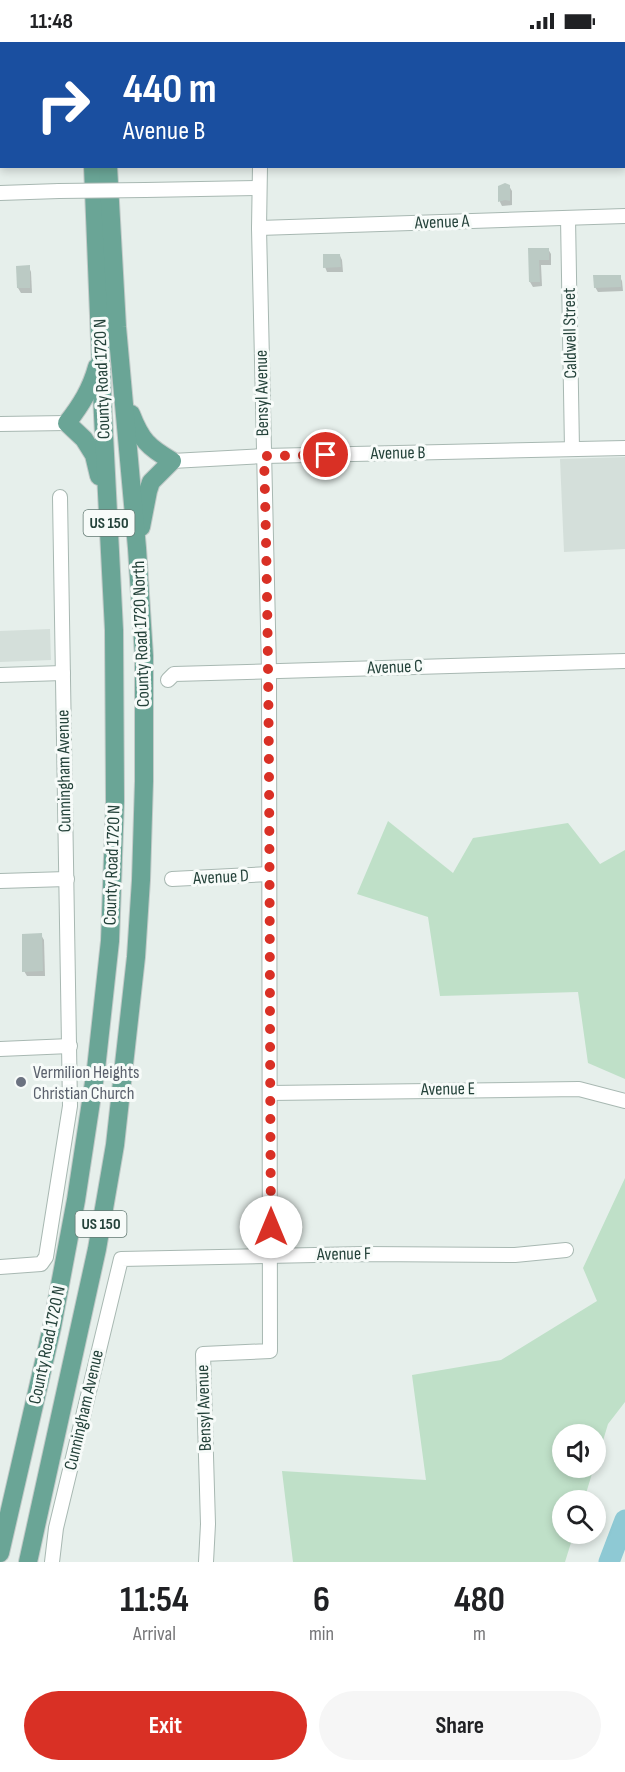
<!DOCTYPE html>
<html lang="en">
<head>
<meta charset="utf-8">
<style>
	body { margin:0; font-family:"Sofia Sans Condensed",sans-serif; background:#f6f6f6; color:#202124; height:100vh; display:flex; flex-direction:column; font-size:22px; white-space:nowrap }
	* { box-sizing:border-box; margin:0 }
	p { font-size:20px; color:#757577 }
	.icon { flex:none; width:33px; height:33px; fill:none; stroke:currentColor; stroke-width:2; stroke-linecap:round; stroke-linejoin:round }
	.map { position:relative; height:1520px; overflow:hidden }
	.details { display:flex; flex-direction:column; background:#fff; flex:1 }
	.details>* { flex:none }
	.top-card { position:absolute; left:0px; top:0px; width:626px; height:126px; box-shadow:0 3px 9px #0003; background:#1a4fa0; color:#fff; overflow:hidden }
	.buttons { position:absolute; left:552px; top:1382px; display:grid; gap:12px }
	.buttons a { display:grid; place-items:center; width:54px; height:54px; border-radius:50%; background:#fff; box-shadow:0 3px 9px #0003; font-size:30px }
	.pin { position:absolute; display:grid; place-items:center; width:51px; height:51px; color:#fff; margin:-26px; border:3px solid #fff; border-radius:50%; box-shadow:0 2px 6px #0007 }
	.me { position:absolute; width:66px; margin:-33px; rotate:0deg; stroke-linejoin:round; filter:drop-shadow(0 0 4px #0008) }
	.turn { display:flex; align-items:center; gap:21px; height:126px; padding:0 24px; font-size:27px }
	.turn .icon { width:78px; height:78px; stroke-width:2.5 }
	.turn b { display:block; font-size:42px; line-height:51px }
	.eta { display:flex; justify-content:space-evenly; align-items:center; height:102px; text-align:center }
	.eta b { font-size:36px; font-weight:700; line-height:42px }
	.primary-button { display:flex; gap:12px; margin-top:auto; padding:12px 24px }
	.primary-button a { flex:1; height:69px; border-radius:36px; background:#d93025; color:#fff; font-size:24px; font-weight:700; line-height:69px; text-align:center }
	.primary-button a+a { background:#f6f6f6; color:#202124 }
	.status { display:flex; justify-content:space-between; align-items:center; height:42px; padding:0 30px; background:#fff; direction:ltr }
	.status svg { height:16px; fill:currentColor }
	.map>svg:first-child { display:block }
</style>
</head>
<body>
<div class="status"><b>11:48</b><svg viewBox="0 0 49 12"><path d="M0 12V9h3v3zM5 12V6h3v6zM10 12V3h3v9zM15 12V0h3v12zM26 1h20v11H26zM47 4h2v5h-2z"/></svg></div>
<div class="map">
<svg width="625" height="1520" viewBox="0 0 625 1520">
	<rect width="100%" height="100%" fill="#e6efeb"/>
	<g fill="#d4dfda">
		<polygon points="407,0 625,0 625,72 624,2 406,2"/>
		<polygon points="625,415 625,507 564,510 560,417"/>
		<polygon points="50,587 51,618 0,620 0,589"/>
	</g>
	<g fill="#bfe0c8">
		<polygon points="120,0 407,0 406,2"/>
		<polygon points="388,779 453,831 473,796 568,781 600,822 625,808 625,1037 588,1021 578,950 440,954 428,875 357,852"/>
		<polygon points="625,1136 625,1360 608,1382 596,1422 596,1392 562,1392 562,1425 594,1425 584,1458 562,1458 562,1491 574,1491 565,1520 293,1520 282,1429 426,1438 412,1333 501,1318 597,1259 583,1226"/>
	</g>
	<g fill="#0003">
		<polygon points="509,144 512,149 512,163 502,164 500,160 499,145"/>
		<polygon points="548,207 551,212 551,223 541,223 542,244 533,245 530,240 529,208"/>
		<polygon points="340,214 342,218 343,230 327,230 325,225"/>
		<polygon points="29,225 31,230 32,251 21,251 18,246"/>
		<polygon points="620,235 622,239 623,249 598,250 595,245"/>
		<polygon points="41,893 44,898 45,934 27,934 24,929"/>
	</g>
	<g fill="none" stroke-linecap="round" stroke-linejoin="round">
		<polyline stroke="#8ec9d4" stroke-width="21" points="609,1520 625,1478"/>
	</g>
	<g fill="#bbcac4">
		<polygon points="505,141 510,143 510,159 505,158 498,160 498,144"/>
		<polygon points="528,206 549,206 549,218 539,218 540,240 529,240"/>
		<polygon points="323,212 340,212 341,225 323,226"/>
		<polygon points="30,223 30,246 17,246 16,224"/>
		<polygon points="593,233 621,233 621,245 594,246"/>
		<polygon points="42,891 43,929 22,930 22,892"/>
	</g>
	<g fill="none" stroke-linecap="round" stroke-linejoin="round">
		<g stroke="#a8b8b2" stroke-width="16">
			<g id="street">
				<polyline points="145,148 259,146"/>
				<polyline points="0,151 59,149"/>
				<polyline points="568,176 572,407"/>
				<polyline points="259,186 625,174"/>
				<polyline points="0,382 67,381"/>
				<polyline points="172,419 264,414 625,406"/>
				<polyline points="0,633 63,631"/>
				<polyline points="168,638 174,632 625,619"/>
				<polyline points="172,837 269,832"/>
				<polyline points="0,839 67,837"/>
				<polyline points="0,1007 70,1004"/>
				<polyline points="270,1051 579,1047 625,1059"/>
				<polyline points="0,1225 41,1222 46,1215 70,1064 60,455"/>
				<polyline points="52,1520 56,1486 121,1217 364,1212 515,1213 566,1208"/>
				<polyline points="206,1520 208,1482 203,1312 270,1309 269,629 259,186 260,124"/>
			</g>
		</g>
		<g stroke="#c2cac8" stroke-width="20">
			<g id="primary">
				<polyline points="89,0 89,2"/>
				<polyline points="102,0 102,2"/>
				<path d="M97,325C91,347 81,363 67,381L84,397L94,413L99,434"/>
				<path d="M131,372C141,398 148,405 172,419L151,440L148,449L141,485"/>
				<polyline points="0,1511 52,1285 76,1158 96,1027 110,899 115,759 114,588 103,373 93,124"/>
				<polyline points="28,1520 97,1207 115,1103 136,915 141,838 144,739 144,614 137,506 117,285 108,124"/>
			</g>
		</g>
		<use href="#street" stroke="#fff" stroke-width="14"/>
		<use href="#primary" stroke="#6aa596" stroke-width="18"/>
		<g stroke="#5f7d75" stroke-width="4" stroke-dasharray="12 6" stroke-linecap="butt">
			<polyline points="0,41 2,41"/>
			<polyline points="624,101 625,101"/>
		</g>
		<g stroke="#a8b8b2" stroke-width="16" stroke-linecap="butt">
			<polyline id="street-bridge" points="59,149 145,148"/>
		</g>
		<use href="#street-bridge" stroke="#fff" stroke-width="14"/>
	</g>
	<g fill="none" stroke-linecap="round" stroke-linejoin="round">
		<path stroke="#d93025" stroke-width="10" stroke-dasharray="0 18" d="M271,1185C269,928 271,671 264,414L326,413"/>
	</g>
	<circle fill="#6b7280" stroke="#f7fbf9" stroke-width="2" cx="21" cy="1040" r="6"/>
	<g text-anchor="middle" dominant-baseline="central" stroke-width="6" stroke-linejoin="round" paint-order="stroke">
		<g fill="#f7fbf9" stroke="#637a73" stroke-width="1.5">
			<rect x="83.5" y="468" width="51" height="26" rx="4.5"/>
			<rect x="75.5" y="1169" width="51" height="26" rx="4.5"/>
		</g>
		<g font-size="16" font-weight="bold" fill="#24423a">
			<text x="109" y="481">US 150</text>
			<text x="101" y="1182">US 150</text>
		</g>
		<g font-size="18" fill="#24423a" stroke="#f7fbf9">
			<text transform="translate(442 180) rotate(-2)">Avenue A</text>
			<text transform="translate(570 291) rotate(-91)">Caldwell Street</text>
			<text transform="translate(102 337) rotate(-92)">County Road 1720 N</text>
			<text transform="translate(262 351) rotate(-91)">Bensyl Avenue</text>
			<text transform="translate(398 411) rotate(-1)">Avenue B</text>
			<text transform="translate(141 592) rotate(-92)">County Road 1720 North</text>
			<text transform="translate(395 625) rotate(-2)">Avenue C</text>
			<text transform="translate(64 729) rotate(-91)">Cunningham Avenue</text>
			<text transform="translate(112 823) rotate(-88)">County Road 1720 N</text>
			<text transform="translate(221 835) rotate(-3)">Avenue D</text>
			<text transform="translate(448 1047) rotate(-1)">Avenue E</text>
			<text transform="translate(344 1212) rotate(-1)">Avenue F</text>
			<text transform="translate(47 1303) rotate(-78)">County Road 1720 N</text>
			<text transform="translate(204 1366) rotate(-92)">Bensyl Avenue</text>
			<text transform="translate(84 1368) rotate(-77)">Cunningham Avenue</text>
		</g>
		<g font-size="18" fill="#5b616d" stroke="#f7fbf9" text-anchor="start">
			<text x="33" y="1030">Vermilion Heights<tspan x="33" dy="21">Christian Church</tspan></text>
		</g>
	</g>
</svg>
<div class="buttons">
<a><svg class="icon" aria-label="sound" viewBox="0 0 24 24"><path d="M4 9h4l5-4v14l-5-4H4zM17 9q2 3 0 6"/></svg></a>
<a><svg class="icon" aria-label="search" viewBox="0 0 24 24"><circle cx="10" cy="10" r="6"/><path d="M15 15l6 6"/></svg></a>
</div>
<div class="pin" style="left:326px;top:413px;background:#d93025"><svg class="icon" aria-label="arrive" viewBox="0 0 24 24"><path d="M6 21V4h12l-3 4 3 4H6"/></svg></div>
<svg class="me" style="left:271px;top:1185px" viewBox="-20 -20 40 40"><circle r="19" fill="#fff"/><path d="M0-13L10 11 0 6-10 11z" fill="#d93025"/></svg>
<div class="top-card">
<div class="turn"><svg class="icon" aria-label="right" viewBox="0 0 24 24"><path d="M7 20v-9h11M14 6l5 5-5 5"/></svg><div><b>440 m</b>Avenue B</div></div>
</div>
</div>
<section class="details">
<div class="eta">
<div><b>11:54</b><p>Arrival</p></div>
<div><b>6</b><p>min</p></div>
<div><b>480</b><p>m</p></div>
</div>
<div class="primary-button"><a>Exit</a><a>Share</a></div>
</section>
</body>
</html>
